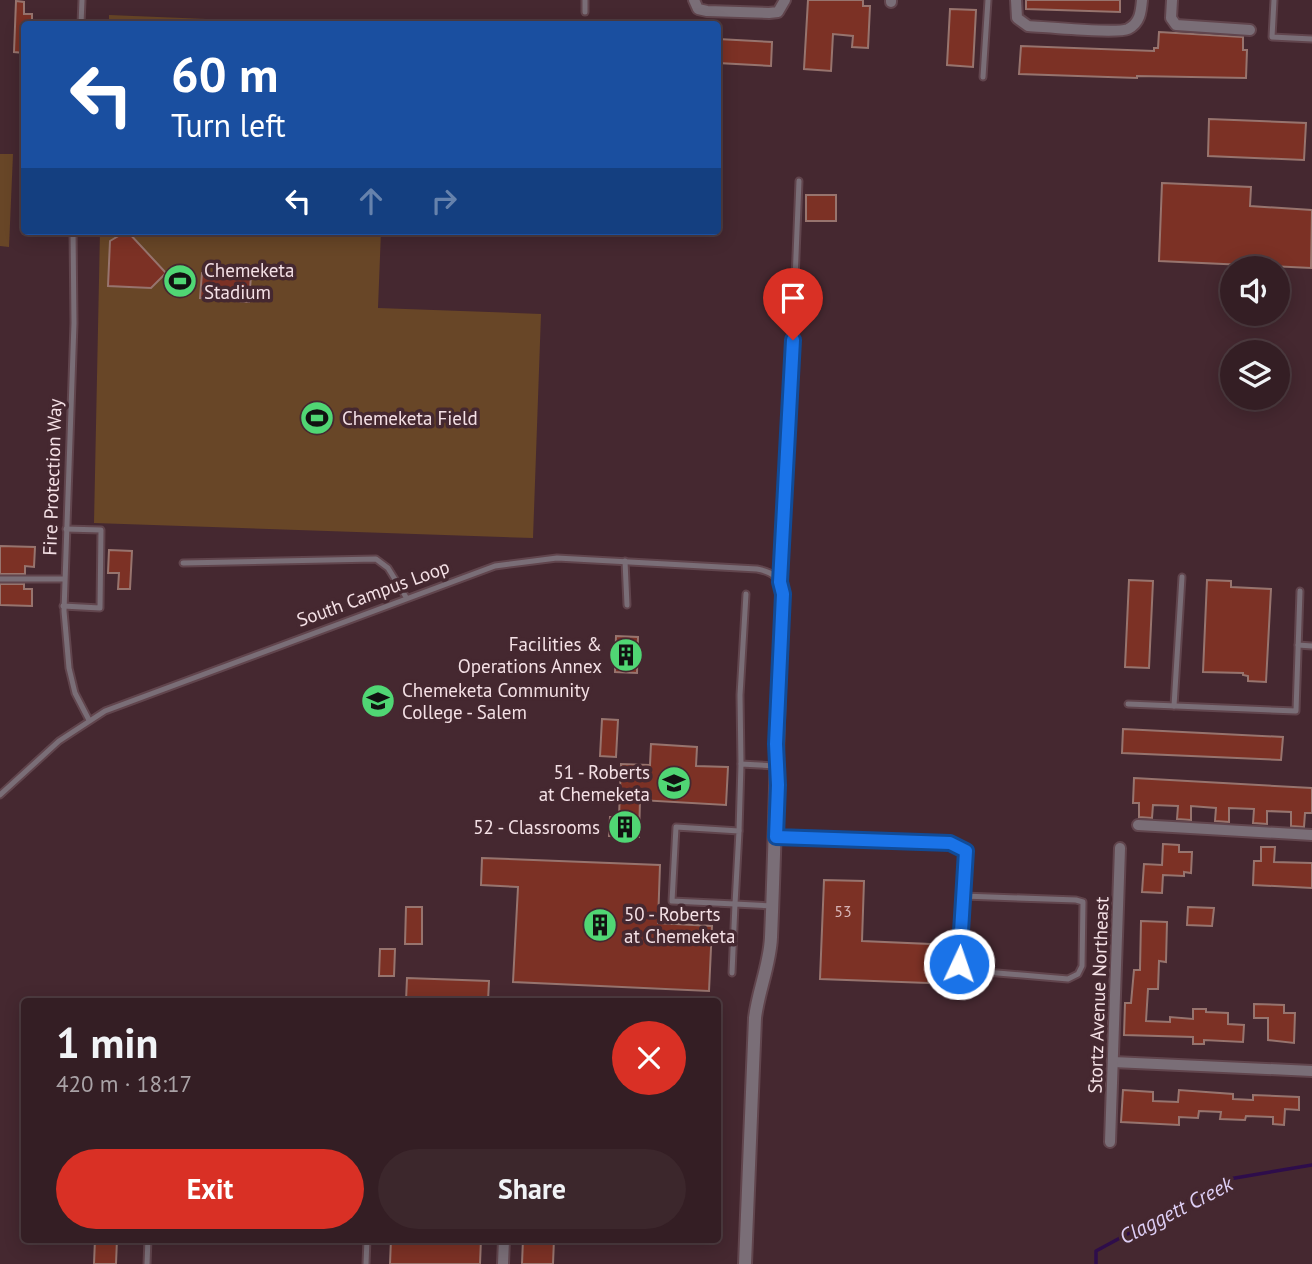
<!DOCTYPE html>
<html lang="en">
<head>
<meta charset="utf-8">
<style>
	body { margin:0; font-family:"PT Sans",sans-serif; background:#3c272c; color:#f1f3f6; height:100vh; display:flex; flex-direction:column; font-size:26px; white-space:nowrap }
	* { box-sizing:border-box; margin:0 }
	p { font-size:23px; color:#a9a2a6 }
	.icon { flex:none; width:38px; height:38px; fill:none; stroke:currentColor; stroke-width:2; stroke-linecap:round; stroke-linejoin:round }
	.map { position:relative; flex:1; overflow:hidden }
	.drawer { position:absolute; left:21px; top:998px; width:700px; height:245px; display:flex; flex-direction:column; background:#341e24; border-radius:7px; box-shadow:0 4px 18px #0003,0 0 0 2px #4e3c41 }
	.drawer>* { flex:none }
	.hud { position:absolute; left:21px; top:21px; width:700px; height:214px; border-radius:7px; box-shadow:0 4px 18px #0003,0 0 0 2px #4e3c41; background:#1a4fa0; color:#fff; overflow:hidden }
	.tools { position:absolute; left:1220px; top:256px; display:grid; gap:14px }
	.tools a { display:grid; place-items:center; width:70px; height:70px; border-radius:50%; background:#341e24; box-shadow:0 4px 18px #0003,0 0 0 2px #4e3c41; font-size:35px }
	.pin { position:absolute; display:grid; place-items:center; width:60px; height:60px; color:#fff; margin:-72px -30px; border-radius:50% 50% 50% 0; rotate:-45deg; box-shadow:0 0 7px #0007 }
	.pin .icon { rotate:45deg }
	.me { position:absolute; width:77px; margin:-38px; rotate:3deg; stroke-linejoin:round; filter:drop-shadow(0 0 5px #0008) }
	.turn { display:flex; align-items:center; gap:24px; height:147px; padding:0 35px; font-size:32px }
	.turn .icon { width:91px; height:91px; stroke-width:2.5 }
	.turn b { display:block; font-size:49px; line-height:60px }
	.lanes { display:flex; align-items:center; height:66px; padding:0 35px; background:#0003; justify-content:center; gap:35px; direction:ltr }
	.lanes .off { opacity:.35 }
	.round { display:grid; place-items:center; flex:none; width:74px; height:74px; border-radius:37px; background:#3c272c }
	.head { display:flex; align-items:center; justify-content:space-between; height:119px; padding:0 35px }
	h1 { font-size:42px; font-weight:700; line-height:52px }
	.action { display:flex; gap:14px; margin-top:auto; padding:14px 35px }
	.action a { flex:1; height:80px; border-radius:42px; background:#d93025; color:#fff; font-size:28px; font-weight:700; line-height:80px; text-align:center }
	.action a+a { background:#3c272c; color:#f1f3f6 }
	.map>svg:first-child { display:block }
</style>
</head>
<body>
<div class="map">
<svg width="1312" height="1264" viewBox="0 0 1312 1264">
	<rect width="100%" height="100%" fill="#452830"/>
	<g fill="#684627">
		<polygon points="109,15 282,22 284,24 109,24"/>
		<polygon points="0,154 13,154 9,247 0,246"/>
		<polygon points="100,231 381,231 378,308 541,314 533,538 94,523"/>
	</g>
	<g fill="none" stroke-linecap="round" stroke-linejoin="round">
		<polyline stroke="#2e0d4b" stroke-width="3.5" points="1096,1264 1096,1251 1229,1179 1312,1165"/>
	</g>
	<g fill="#7c3125" stroke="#97746e" stroke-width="2">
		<polygon points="808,0 863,0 863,6 870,6 868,48 852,47 853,36 833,34 831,71 804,69"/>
		<polygon points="1026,0 1120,0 1120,12 1026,9"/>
		<polygon points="16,1 24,2 24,14 32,14 32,24 24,24 24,53 14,52"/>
		<polygon points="950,9 976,10 973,67 947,65"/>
		<polygon points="1159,32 1243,37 1243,50 1247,50 1246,78 1137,76 1137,78 1019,74 1021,46 1154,51 1154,48 1158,48"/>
		<polygon points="718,39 772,42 771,66 718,63"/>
		<polygon points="1209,119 1306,123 1304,160 1208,156"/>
		<polygon points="1162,183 1251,187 1250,206 1312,210 1311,268 1159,261"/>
		<rect x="806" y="195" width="30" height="26"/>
		<polygon points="127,231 166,273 151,288 108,286 110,241"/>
		<polygon points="202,273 251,276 249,302 200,298"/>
		<polygon points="0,546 35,547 34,567 25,566 25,574 0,574"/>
		<polygon points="109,550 132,551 130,589 118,589 119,573 108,573"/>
		<polygon points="1129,580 1153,581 1149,668 1125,667"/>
		<polygon points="1207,580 1231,581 1231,587 1271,589 1266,682 1248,681 1248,676 1243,675 1243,673 1203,672"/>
		<polygon points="0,584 24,584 24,589 32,589 32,606 0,605"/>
		<polygon points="616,636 638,637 637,673 615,672"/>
		<polygon points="602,719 618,720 616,757 600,756"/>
		<polygon points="1123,729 1283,737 1281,760 1122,753"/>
		<polygon points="651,744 697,747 696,766 728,767 726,805 640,800 639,837 609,836 610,817 619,817 621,764 650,765"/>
		<polygon points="1134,778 1312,788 1312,813 1305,813 1304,827 1291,826 1291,812 1267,811 1267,824 1253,823 1254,809 1229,808 1229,822 1215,821 1216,808 1191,806 1191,820 1177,819 1178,806 1153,805 1152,818 1139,817 1139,803 1133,803"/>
		<polygon points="1163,844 1179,845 1179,852 1192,852 1191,873 1184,872 1184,876 1163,875 1162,893 1142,892 1144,864 1162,865"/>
		<polygon points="1261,847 1275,847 1274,862 1312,863 1312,888 1253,885 1254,861 1261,861"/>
		<polygon points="482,858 660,865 658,923 712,926 709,991 513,982 518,887 481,885"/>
		<polygon points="824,880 864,881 862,941 930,944 928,983 820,979"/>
		<polygon points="406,907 422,907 422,944 405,944"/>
		<polygon points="1188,907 1214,908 1212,926 1187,925"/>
		<polygon points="1141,921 1167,922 1166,962 1159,961 1158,989 1148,989 1146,1021 1170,1022 1170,1017 1193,1019 1193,1009 1206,1009 1206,1012 1228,1013 1228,1024 1244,1025 1243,1042 1204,1040 1204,1044 1193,1044 1193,1037 1124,1035 1125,1003 1131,1003 1134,970 1140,970"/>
		<polygon points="380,949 395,949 394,976 379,976"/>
		<polygon points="407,978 489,981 488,1001 406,1001"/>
		<polygon points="1254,1004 1284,1005 1284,1013 1295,1013 1294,1043 1268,1040 1268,1018 1254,1018"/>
		<polygon points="1123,1090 1153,1092 1153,1101 1178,1102 1179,1090 1233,1094 1233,1099 1253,1100 1253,1095 1299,1097 1299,1110 1285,1109 1284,1125 1273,1124 1273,1117 1246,1116 1245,1120 1220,1119 1221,1112 1199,1111 1198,1118 1179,1117 1179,1125 1121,1122"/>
		<polygon points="95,1239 117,1239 116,1264 94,1264"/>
		<polygon points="391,1239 481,1239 480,1264 390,1264"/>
		<polygon points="523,1239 554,1239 553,1264 522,1264"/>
	</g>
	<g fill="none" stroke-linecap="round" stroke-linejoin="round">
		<g stroke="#61454d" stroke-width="9">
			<g id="service">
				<polyline points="1274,0 1272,37 1312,39"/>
				<polyline points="585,12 585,0"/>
				<polyline points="81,24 82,0"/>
				<polyline points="983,77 988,0"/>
				<polyline points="73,231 74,323 64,611 69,668 75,693 89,720"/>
				<polyline points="625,561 627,605"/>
				<polyline points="183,563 376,559 388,568 406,597"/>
				<polyline points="0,579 64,579"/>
				<polyline points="780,582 787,480 799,181"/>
				<polyline points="63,606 100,608 101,530 66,529"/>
				<polyline points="1298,645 1312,646"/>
				<polyline points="1128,704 1296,711 1300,591"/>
				<polyline points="1174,706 1182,577"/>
				<polyline points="741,764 740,695 746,594"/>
				<path d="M0,795L59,741L105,711L495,566L557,558L757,569C774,572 779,578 783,594"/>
				<polygon points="676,827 739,831 735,904 672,901"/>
				<polyline points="739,831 741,764 776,766"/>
				<path d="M776,837L950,843L966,851L965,858C964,880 955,954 962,970L1068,979L1078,974L1082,966L1083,902L1076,900L963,896"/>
				<polyline points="732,973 735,904 773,906"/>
				<polyline points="147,1264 148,1239"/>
				<polyline points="366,1264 367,1239"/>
			</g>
		</g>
		<g stroke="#61454d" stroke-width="14">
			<g id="minor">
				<polyline points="694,0 698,9 707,11 769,13 778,12 785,0"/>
				<path d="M1016,0L1017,18L1028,26C1045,27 1117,34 1128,29C1140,23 1141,12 1142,0"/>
				<polyline points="1172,0 1171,18 1176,25 1250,30"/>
				<polyline points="891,2 891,0"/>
				<polyline points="1138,825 1312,835"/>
				<polyline points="1113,1062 1312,1071"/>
				<polyline points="1110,1142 1120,848"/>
				<polyline points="503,1264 504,1239"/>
			</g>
		</g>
		<g stroke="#61454d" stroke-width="16">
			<path id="tertiary" d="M745,1264L755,1018C758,991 770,965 771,937C776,823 777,709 783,594"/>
		</g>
		<use href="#service" stroke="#7a6e77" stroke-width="5"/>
		<use href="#minor" stroke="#7a6e77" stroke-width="10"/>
		<use href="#tertiary" stroke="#7a6e77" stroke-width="12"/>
	</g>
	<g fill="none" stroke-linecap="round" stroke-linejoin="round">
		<g stroke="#114b97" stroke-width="18">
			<polyline id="route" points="793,340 780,582 783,594 776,744 778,785 776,837 950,843 966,851 959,964"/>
		</g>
		<use href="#route" stroke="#1a73e8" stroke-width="12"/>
	</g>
	<defs>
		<g id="stadium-disc" transform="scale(1.75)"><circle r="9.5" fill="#50d674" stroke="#452830"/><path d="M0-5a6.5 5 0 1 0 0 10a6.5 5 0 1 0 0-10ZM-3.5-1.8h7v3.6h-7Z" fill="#111"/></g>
		<g id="building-disc" transform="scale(1.75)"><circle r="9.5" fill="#50d674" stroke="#452830"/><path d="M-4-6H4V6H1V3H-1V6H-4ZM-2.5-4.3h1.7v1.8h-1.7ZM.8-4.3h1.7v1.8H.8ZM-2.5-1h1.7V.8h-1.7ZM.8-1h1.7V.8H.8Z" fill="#111"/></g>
		<g id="university-disc" transform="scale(1.75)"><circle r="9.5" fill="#50d674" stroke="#452830"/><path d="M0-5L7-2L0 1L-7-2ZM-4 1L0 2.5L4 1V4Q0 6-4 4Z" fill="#111"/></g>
		<g id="school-disc" transform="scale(1.75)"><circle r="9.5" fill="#50d674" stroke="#452830"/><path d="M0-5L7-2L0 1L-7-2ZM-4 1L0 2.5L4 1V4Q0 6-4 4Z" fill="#111"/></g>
	</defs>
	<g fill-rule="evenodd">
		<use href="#stadium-disc" x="180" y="281"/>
		<use href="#stadium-disc" x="317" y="418"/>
		<use href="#building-disc" x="626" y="655"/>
		<use href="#university-disc" x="378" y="701"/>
		<use href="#school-disc" x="674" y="783"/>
		<use href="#building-disc" x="625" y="827"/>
		<use href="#building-disc" x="600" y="925"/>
	</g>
	<g text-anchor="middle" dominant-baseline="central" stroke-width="7" stroke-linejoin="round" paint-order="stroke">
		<g font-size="16" fill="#d6b4b5">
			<text x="843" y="911">53</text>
		</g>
		<g font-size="19" fill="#f4e0e5" stroke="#452830" text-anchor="start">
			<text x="204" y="270">Chemeketa<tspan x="204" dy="22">Stadium</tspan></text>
			<text x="342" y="418">Chemeketa Field</text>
			<text x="602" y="644" text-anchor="end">Facilities &amp;<tspan x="602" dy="22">Operations Annex</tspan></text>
			<text x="402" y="690">Chemeketa Community<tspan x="402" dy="22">College - Salem</tspan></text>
			<text x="650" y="772" text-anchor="end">51 - Roberts<tspan x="650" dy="22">at Chemeketa</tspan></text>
			<text x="600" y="827" text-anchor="end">52 - Classrooms</text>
			<text x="624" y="914">50 - Roberts<tspan x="624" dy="22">at Chemeketa</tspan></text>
		</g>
		<g font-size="19" fill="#f4e0e5" stroke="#452830">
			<text transform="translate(52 477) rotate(-88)">Fire Protection Way</text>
			<text transform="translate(373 593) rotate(-20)">South Campus Loop</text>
			<text transform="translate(1098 995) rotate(-88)">Stortz Avenue Northeast</text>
		</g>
		<g font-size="21" font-style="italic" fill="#ddcef4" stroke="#452830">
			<text transform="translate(1176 1210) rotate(-27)">Claggett Creek</text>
		</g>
	</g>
</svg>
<div class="tools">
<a><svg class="icon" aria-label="sound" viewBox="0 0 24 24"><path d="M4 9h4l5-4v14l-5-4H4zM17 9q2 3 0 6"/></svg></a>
<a><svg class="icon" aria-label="layers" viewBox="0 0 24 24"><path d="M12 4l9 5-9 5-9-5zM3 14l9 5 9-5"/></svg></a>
</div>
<div class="pin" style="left:793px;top:340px;background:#d93025"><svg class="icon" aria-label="arrive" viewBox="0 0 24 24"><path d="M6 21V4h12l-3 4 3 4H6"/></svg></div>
<svg class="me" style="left:959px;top:964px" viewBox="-20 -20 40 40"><circle r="17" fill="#1a73e8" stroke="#fff" stroke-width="3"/><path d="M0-11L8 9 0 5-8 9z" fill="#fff"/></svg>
<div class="hud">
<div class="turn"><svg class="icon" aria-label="left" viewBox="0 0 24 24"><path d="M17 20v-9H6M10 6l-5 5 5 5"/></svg><div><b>60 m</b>Turn left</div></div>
<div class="lanes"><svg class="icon" aria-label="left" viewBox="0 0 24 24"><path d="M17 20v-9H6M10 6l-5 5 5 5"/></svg><svg class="icon off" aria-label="ahead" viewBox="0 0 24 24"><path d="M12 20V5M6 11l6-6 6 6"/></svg><svg class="icon off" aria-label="right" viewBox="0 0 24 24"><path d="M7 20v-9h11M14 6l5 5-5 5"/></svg></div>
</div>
<section class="drawer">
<div class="head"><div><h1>1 min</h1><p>420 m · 18:17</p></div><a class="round" style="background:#d93025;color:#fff"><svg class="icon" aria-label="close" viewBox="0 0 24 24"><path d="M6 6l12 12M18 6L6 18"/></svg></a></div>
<div class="action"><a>Exit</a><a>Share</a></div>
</section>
</div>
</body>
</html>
